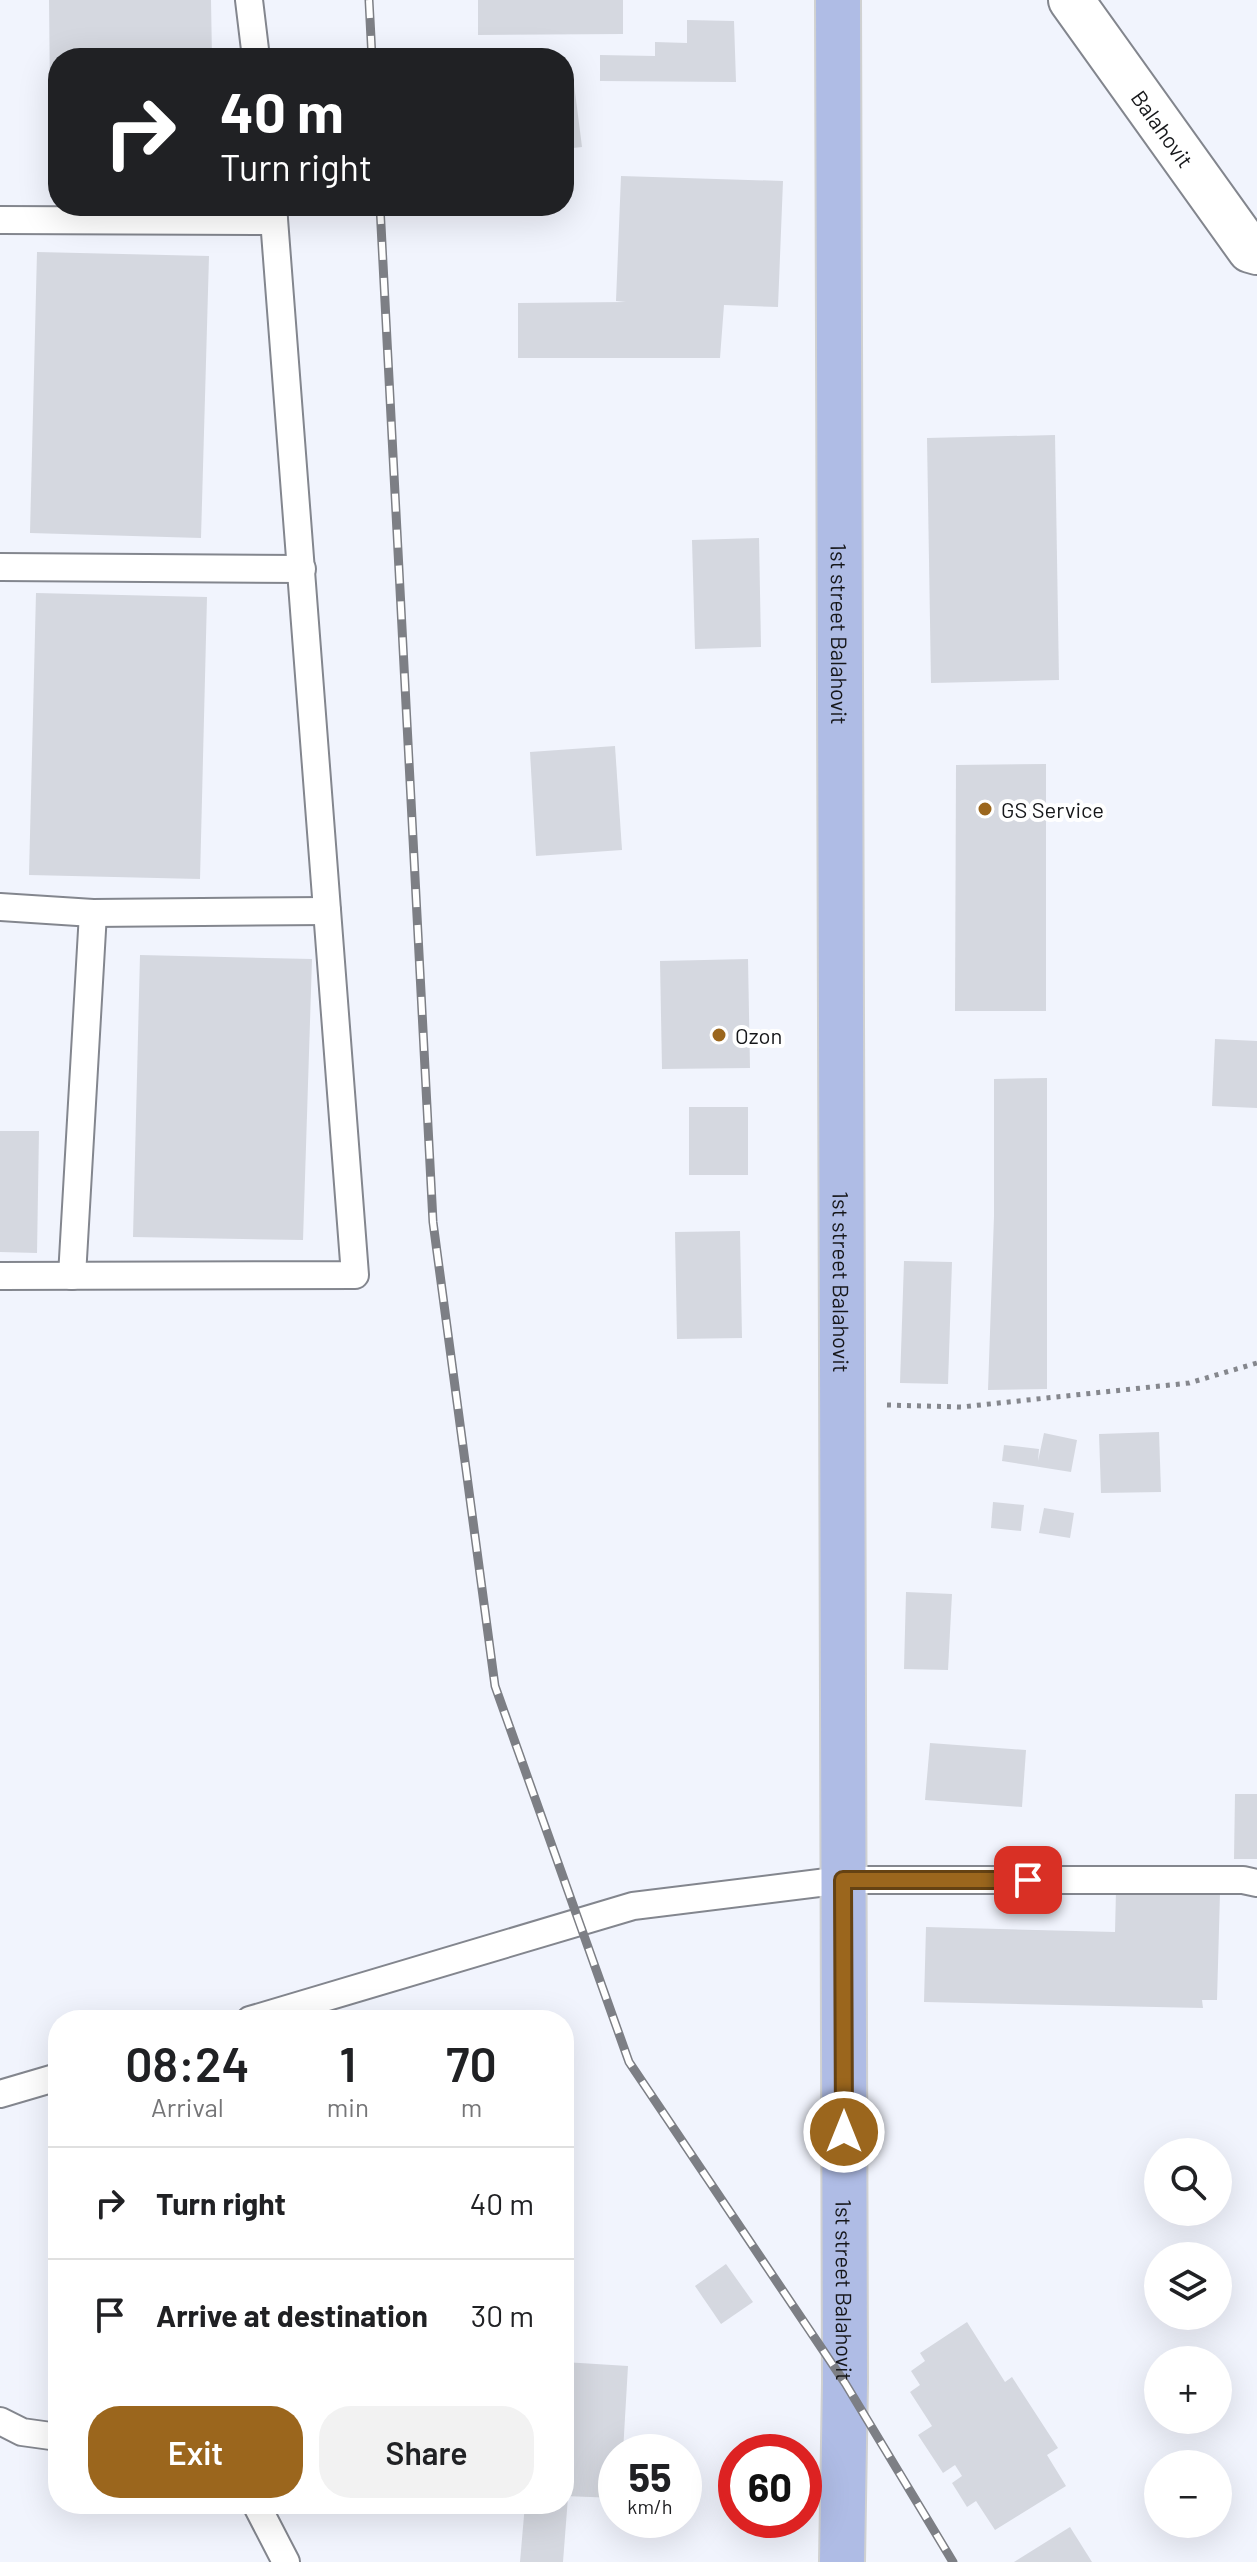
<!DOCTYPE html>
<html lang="en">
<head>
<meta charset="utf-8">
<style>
	body { margin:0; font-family:Barlow,sans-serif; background:#f2f2f2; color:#202124; height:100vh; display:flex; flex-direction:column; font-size:30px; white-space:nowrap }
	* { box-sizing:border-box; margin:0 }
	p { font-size:26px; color:#757577 }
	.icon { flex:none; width:44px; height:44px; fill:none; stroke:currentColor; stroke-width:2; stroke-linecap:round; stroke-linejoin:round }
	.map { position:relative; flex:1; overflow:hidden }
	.details { position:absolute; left:48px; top:2010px; width:526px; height:504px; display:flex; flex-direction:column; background:#fff; border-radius:32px; box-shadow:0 8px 32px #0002 }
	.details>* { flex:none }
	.guide { position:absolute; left:48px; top:48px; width:526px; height:168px; border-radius:32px; box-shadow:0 8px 32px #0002; background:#202124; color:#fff; overflow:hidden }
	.buttons { position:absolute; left:1144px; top:2138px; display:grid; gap:16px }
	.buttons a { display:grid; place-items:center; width:88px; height:88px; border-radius:50%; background:#fff; box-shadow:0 8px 32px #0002; font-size:40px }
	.speed { position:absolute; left:598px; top:2434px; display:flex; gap:16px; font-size:40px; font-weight:700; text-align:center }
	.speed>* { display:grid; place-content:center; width:104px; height:104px; border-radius:50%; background:#fff; box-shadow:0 8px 32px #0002; line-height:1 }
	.speed small { font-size:20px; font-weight:400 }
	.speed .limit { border:12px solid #d22; background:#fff; color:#111 }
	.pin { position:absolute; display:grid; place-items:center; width:68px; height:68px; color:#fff; margin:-34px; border-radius:16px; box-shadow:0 4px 12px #0006 }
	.me { position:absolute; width:88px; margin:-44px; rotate:0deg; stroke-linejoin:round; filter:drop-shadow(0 0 6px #0008) }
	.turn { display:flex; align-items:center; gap:28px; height:168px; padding:0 40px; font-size:36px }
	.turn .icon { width:104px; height:104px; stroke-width:2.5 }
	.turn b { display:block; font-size:56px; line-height:68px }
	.eta { display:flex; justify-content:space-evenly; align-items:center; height:136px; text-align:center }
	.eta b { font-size:48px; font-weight:600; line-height:56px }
	.cta { display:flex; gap:16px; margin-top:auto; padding:16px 40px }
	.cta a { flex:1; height:92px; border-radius:32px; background:#9b661d; color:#fff; font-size:32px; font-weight:600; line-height:92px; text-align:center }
	.cta a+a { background:#f2f2f2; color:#202124 }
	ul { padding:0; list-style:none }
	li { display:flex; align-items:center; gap:24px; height:112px; padding:0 40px; border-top:2px solid #e0e0e0 }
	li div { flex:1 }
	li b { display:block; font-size:30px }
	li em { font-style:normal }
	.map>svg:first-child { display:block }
</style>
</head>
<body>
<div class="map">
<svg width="1257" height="2562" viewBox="0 0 1257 2562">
	<rect width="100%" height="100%" fill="#f1f4fd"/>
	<g fill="#d5d8e0">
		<polygon points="49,0 211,0 212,58 58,58 58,195 51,195"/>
		<polygon points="478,0 623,0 623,34 478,35"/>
		<polygon points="687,20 734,21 736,82 600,81 600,55 655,56 655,42 687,43"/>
		<polygon points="574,84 582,147 564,149 564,85"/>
		<polygon points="621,176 783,181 778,307 724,305 720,358 518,358 518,303 626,302 616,301"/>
		<polygon points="37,252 209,256 201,538 30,533"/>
		<polygon points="1055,435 1059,680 931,683 927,438"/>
		<polygon points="759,538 761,647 695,649 692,540"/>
		<polygon points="36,593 207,597 200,879 29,875"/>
		<polygon points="615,746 622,850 536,856 530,752"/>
		<polygon points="1046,764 1046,1011 955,1011 956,765"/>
		<polygon points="140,955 312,959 303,1240 133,1237"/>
		<polygon points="748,959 750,1068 662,1069 660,961"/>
		<polygon points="1215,1039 1257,1041 1257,1108 1212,1106"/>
		<polygon points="1047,1078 1047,1389 988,1390 994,1216 994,1079"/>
		<rect x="689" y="1107" width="59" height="68"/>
		<polygon points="0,1131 39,1131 37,1253 0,1252"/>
		<polygon points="740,1231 742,1338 677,1339 675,1232"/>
		<polygon points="904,1261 952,1262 948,1384 900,1383"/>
		<polygon points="1159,1432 1161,1492 1101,1493 1099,1434"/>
		<polygon points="1044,1433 1077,1440 1071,1472 1002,1461 1004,1445 1039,1449 1038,1461"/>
		<polygon points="993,1502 1024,1505 1021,1531 991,1528"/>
		<polygon points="1044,1508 1074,1513 1070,1538 1039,1533"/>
		<polygon points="906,1592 952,1594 948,1670 904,1669"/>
		<polygon points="930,1743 1026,1750 1022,1807 925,1800"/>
		<polygon points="1235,1794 1257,1794 1257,1859 1234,1859"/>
		<polygon points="1116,1890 1220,1893 1217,2000 1202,2000 1203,2008 924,2002 926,1927 1115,1932"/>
		<polygon points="726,2264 753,2302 721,2324 695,2286"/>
		<polygon points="967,2322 1005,2382 1012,2377 1058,2448 1047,2455 1066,2486 995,2530 976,2501 967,2507 952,2483 962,2476 955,2465 943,2473 918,2435 932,2426 910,2392 920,2385 911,2371 925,2361 920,2353"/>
		<polygon points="564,2362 628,2366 623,2452 616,2452 616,2498 564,2496"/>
		<polygon points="564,2497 568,2497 563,2562 520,2562 525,2504 564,2504"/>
		<polygon points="1070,2527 1092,2562 1014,2562"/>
	</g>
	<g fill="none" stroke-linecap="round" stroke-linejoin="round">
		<g stroke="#83868e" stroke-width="30">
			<g id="service">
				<polyline points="249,0 256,58"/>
				<polyline points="0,220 274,221"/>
				<polyline points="0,567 302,569"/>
				<polyline points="0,907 93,913 327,911"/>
				<polyline points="0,1276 355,1275 273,206"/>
				<polyline points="72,1276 93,913"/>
				<polyline points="250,2020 633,1906 843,1880 1243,1880 1257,1883"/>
				<polyline points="0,2094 58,2077"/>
				<polyline points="0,2421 22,2432 58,2437"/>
				<polyline points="256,2504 286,2562"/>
			</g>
		</g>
		<g stroke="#83868e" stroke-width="48">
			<g id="tertiary">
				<path id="s1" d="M1071,0L1250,250L1257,252"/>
			</g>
		</g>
		<g stroke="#d0d1d1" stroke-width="48">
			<g id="primary">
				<path id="s2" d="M838,0L845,2383L842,2562"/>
			</g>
		</g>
		<polyline stroke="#85878d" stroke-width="5" stroke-dasharray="4 6" stroke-linecap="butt" points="887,1405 961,1407 1189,1383 1257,1363"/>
		<use href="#service" stroke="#fff" stroke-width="26"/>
		<use href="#tertiary" stroke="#fff" stroke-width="44"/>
		<use href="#primary" stroke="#afbce5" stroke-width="44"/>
		<g stroke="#7d7f85" stroke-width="9">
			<g id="rail">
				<polyline points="369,0 372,58"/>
				<polyline points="380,206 433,1222 495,1686 629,2062 845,2383 953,2562"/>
			</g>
		</g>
		<use href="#rail" stroke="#fff" stroke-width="6" stroke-dasharray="18" stroke-linecap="butt"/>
	</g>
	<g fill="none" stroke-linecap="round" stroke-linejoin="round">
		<g stroke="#654213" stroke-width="20">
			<polyline id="route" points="844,2132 843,1880 1028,1880"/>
		</g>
		<use href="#route" stroke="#9b661d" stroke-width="14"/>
	</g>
	<g fill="#9b661d" stroke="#fff" stroke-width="3">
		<circle cx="985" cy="809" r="8"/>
		<circle cx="719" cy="1035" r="8"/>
	</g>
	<g text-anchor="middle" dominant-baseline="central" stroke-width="8" stroke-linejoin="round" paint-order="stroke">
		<g font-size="22" fill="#16171a" stroke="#fff">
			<text stroke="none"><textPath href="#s1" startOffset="158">Balahovit</textPath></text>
			<text stroke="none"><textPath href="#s2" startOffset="634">1st street Balahovit</textPath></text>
			<text stroke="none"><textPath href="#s2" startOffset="1282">1st street Balahovit</textPath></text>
			<text stroke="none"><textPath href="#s2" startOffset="2290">1st street Balahovit</textPath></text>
		</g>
		<g font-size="22" fill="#16171a" stroke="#fff" text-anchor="start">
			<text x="1001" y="809">GS Service</text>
			<text x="735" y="1035">Ozon</text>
		</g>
	</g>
</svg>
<div class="buttons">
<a><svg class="icon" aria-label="search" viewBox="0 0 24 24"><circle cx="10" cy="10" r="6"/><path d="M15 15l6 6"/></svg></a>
<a><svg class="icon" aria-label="layers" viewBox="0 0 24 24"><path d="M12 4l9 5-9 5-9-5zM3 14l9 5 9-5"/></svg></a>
<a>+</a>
<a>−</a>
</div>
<div class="speed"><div>55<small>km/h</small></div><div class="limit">60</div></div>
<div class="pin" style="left:1028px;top:1880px;background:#d93025"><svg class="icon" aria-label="arrive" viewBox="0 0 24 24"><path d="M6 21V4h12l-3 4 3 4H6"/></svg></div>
<svg class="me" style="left:844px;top:2132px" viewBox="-20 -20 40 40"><circle r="17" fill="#9b661d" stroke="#fff" stroke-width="3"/><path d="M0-11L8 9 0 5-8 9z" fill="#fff"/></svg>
<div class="guide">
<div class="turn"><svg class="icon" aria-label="right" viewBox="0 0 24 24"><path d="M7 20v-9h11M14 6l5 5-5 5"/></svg><div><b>40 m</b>Turn right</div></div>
</div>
<section class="details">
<div class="eta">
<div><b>08:24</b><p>Arrival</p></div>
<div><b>1</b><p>min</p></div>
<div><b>70</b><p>m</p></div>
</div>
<ul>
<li><svg class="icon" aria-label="right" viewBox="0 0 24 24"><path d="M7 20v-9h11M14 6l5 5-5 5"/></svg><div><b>Turn right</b></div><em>40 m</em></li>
<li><svg class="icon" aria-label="arrive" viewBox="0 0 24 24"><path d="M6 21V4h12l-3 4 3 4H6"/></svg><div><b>Arrive at destination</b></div><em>30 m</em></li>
</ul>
<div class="cta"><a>Exit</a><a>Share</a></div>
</section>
</div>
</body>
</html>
